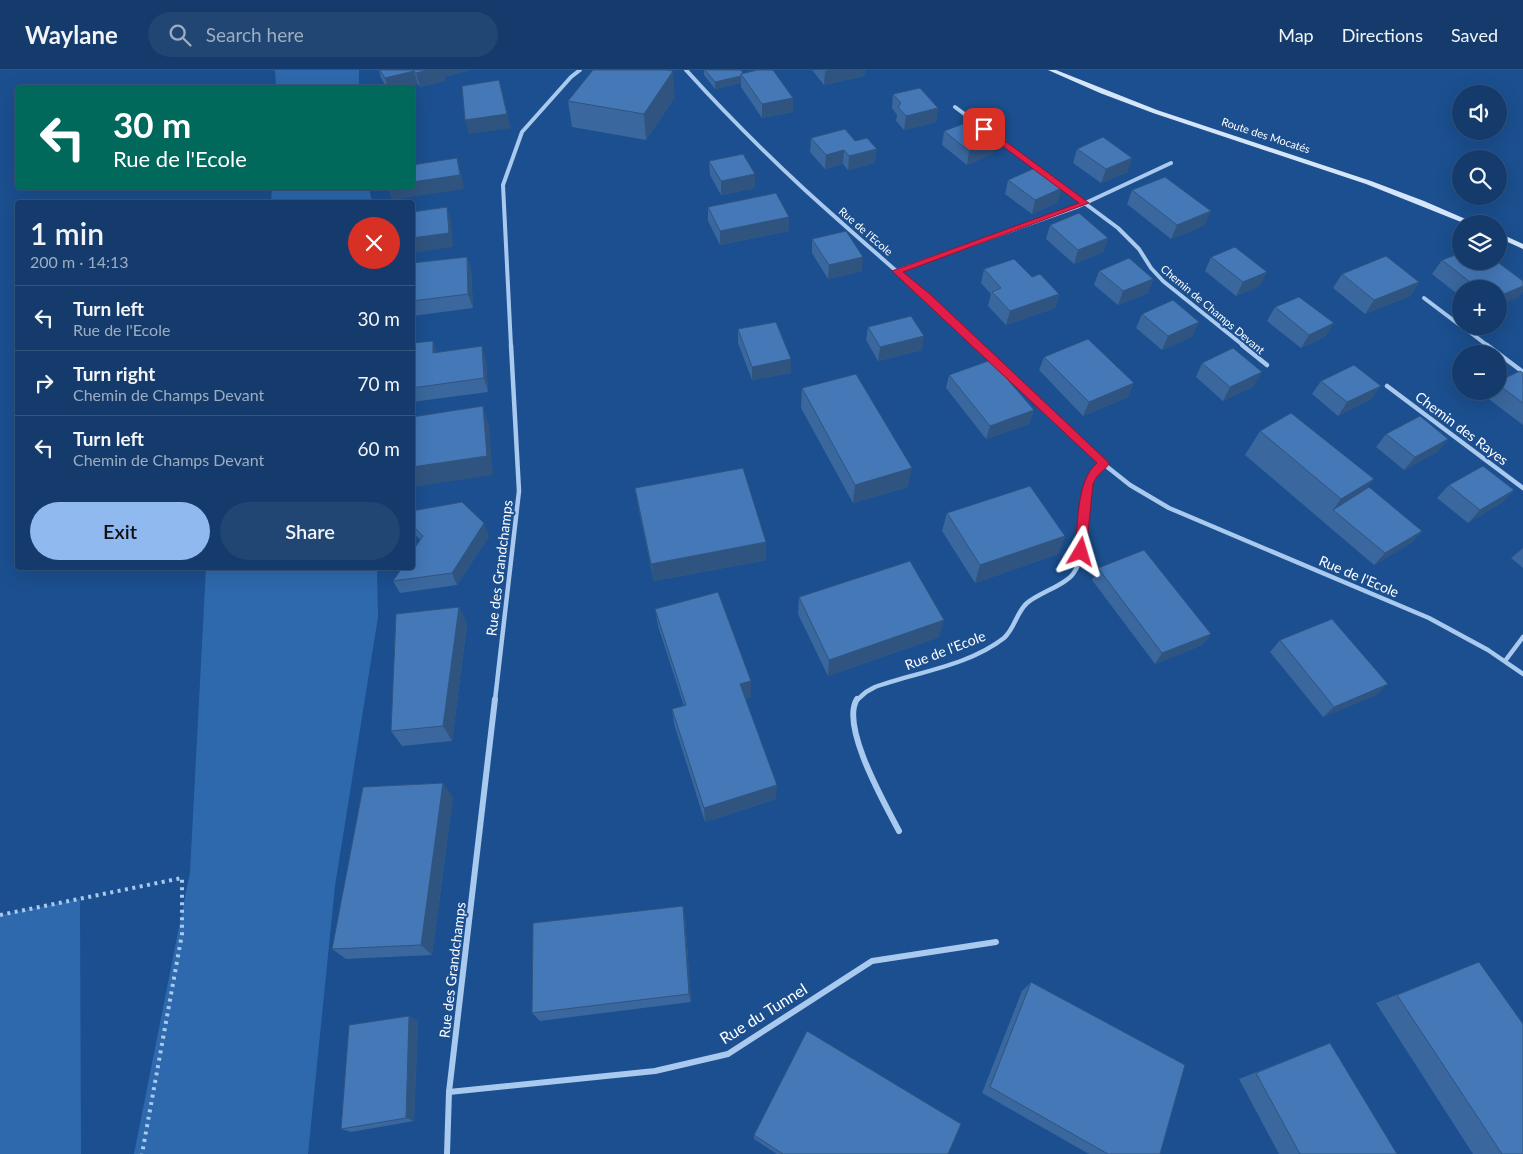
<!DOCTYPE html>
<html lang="en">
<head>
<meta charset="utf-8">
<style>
	body { margin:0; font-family:Lato,sans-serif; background:#214673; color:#f1f3f6; height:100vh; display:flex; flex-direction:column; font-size:19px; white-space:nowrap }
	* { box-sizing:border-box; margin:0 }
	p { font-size:16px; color:#9dadc1 }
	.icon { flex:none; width:28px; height:28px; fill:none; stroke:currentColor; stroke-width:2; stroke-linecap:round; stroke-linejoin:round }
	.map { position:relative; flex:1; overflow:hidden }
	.side { position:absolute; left:15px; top:130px; width:400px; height:370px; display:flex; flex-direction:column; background:#143b6b; border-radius:5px; box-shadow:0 5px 20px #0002,0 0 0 1px #33557e }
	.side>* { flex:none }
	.guide { position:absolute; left:15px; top:15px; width:400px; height:105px; border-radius:5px; box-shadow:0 5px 20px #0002,0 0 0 1px #33557e; background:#00695c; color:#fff; overflow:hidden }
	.tools { position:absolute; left:1452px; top:15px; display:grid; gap:10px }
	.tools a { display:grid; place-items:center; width:55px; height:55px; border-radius:50%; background:#143b6b; box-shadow:0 5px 20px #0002,0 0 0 1px #33557e; font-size:25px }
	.pin { position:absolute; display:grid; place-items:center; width:42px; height:42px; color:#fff; margin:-21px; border-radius:10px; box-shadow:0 2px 8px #0006 }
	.me { position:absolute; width:55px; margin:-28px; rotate:7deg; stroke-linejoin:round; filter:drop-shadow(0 0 4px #0008) }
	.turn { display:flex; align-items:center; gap:18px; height:105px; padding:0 15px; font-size:22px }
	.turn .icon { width:65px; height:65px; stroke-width:2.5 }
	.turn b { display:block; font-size:35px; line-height:42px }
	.round { display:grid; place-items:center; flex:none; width:52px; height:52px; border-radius:26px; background:#214673 }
	.headline { display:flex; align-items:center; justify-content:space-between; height:85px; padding:0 15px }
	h1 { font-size:30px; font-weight:600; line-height:38px }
	.cta { display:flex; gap:10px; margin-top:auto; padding:10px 15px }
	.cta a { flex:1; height:58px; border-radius:30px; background:#90b9f0; color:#111; font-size:20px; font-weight:600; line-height:58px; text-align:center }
	.cta a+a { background:#214673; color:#f1f3f6 }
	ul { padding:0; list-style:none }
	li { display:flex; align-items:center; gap:15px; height:65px; padding:0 15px; border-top:1px solid #33557e }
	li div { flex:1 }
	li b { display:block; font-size:19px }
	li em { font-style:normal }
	header { display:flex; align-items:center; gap:30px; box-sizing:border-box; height:70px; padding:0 25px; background:#143b6b; border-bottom:1px solid #33557e }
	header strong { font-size:24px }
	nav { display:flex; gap:28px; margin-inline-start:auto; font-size:18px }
	.search { width:350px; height:45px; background:#214673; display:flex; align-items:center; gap:12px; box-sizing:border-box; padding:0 18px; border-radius:28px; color:#9dadc1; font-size:19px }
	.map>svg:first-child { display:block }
</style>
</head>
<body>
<header>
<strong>Waylane</strong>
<div class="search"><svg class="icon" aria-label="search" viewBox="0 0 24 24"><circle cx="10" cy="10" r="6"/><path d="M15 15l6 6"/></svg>Search here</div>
<nav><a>Map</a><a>Directions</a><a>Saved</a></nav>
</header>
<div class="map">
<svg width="1523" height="1084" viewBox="0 0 1523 1084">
	<rect width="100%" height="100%" fill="#1b4f8f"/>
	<g fill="#2e69ad">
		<polygon points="275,0 359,0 359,17 276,17"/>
		<polygon points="272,118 369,118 372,132 271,132"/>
		<polygon points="206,498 377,498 378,547 335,816 308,1084 134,1084 190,802"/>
		<polygon points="80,829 81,1084 0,1084 0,845"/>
	</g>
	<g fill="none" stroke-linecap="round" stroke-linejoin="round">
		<polyline stroke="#a9c9ee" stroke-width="4" stroke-dasharray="3 4.5" stroke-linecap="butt" points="0,845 182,808 182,864 142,1084"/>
		<g stroke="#a9c9ee" stroke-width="4">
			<path d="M686,0C723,41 763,81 804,119C862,172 922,222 979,276"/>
			<polyline points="955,37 1118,158 1139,179 1151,198 1163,211 1244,276"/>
			<polyline points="897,201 1079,136 1171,93"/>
			<polyline points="1424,228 1461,256"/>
			<polyline points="1462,256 1488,276"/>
			<polyline points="511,276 503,115 522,62 571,7 580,0"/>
		</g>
		<g stroke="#a9c9ee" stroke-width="4.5">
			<polyline points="978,275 1096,388 1130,415 1169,438 1429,548 1488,580 1523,604"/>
			<polyline points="1242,275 1267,295"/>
			<polyline points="1487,275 1499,284"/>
			<polyline points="1499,284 1523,302"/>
			<polyline points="1387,316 1523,418"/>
			<polyline points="1505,591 1523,567"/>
			<polyline points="495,630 519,421 511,275"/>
			<path d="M857,630L866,622L875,617C917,602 968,596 1004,568C1015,558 1016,543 1027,533C1039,523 1065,515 1073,504C1096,471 1071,426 1103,394"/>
		</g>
		<g stroke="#a9c9ee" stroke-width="6">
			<path d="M857,629C840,656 885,734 899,761"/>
			<polyline points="449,1022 495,629"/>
			<polyline points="447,1084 449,1022 655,1001 728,984 872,891 996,872"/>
		</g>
		<g fill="#d6e6fa" fill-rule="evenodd">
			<polygon points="1048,0 1056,0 1157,40 1371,111 1424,131 1477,154 1466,154 1366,114 1153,43 1100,23"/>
			<polygon points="1499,163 1523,174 1523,179 1499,168"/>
		</g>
	</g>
	<g fill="#3a679d">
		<polygon points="379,0 470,0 444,7 445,11 420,17 418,14 407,18 387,18 381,8"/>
		<polygon points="704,0 741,0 743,3 793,42 762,48 741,17 741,13 715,19 704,5"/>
		<polygon points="812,0 865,0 864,6 824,15"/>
		<polygon points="893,24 938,38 936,52 904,60 896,51 897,45 892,38"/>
		<polygon points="675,27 646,70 572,57 568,31"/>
		<polygon points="944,61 993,84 967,95 942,75"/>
		<polygon points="811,68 855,71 875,93 848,100 843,94 825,99 810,82"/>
		<polygon points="1077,79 1128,102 1101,113 1073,93"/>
		<polygon points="709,91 755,104 755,118 721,125 710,105"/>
		<polygon points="1008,110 1058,132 1032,144 1005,124"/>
		<polygon points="1132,120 1205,155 1171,169 1127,134"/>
		<polygon points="708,137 789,161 720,175 708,151"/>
		<polygon points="1050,155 1108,168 1103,182 1074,194 1046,169"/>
		<polygon points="812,169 862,201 828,209 812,183"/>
		<polygon points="467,187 471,200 473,238 412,246 412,193"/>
		<polygon points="1211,187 1260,216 1236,226 1205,201"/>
		<polygon points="1442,190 1523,211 1523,221 1517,228 1499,219 1461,219 1461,227 1432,204"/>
		<polygon points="984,199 1032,207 1059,224 1055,238 1006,255 988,236 991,224 981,213"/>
		<polygon points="1099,201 1153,209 1148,223 1118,235 1094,215"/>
		<polygon points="1342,204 1419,212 1410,226 1365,244 1333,218"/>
		<polygon points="1275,237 1325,267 1301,278 1267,251"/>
		<polygon points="1142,244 1193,266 1162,280 1136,258"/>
		<polygon points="868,257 922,280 878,291 866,270"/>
		<polygon points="738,259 791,303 752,310 738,273"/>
		<polygon points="412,273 437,282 486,290 488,322 412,332"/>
		<polygon points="1044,287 1128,327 1083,346 1039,300"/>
		<polygon points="1202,293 1254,316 1223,331 1196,307"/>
		<polygon points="1523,303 1523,355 1485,326 1489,321 1499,321 1499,311"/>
		<polygon points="949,305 1034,340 1029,354 986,369 946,318"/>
		<polygon points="1321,311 1371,329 1338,346 1312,324"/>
		<polygon points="802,318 908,417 853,433 801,338"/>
		<polygon points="1260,361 1374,409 1366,419 1422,461 1411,473 1374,495 1245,385"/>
		<polygon points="1386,364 1448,369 1437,382 1404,400 1376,377"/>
		<polygon points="1449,415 1514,420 1501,433 1468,453 1437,428"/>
		<polygon points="635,418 766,490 654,511 638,436"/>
		<polygon points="412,441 489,466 457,515 400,523 393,511 421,470 412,462"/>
		<polygon points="947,443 1065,466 1058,484 975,513 942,461"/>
		<polygon points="1523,478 1523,498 1511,488"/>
		<polygon points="1098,498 1211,564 1202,575 1155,594 1092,510"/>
		<polygon points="799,527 939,567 828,606 798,544"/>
		<polygon points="459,537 467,554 452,671 402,676 391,661"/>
		<polygon points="655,539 751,611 751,627 745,629 776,729 705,752 674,654 672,639 684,636 658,556"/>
		<polygon points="1280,570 1376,625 1323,647 1270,582"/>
		<polygon points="453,727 432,885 346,889 332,879"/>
		<polygon points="685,847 691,932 540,951 532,943"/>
		<polygon points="1479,892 1523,1084 1473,1084 1376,933"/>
		<polygon points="1031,912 1160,1084 1089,1084 982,1023 1022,921"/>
		<polygon points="409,946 418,951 414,1051 351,1062 341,1059"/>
		<polygon points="1330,973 1397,1084 1279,1084 1239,1009"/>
		<polygon points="754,1065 948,1084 777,1084 754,1069"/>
	</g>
	<g fill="#305480">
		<polygon points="428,0 470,0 444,7 445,11 420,17 416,3"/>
		<polygon points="829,0 865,0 864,6 824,15 825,1"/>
		<polygon points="414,1 418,14 407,18 388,18 385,8"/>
		<polygon points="673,1 675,27 646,70 644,44"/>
		<polygon points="741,6 741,13 715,19 715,12"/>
		<polygon points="793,28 793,42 762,48 762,34"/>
		<polygon points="938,38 936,52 904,60 906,46"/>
		<polygon points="507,44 511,58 469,64 465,50"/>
		<polygon points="996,70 993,84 967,95 969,81"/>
		<polygon points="877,79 875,93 848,100 849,86"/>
		<polygon points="844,80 843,94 825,99 826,85"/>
		<polygon points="457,88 461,102 464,119 392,130 388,118 412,118 412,112"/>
		<polygon points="1132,88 1128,102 1101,113 1106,99"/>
		<polygon points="755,104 755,118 721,125 721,111"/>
		<polygon points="1062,118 1058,132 1032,144 1035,130"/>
		<polygon points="447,137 451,151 453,177 412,183 412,168"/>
		<polygon points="1211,141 1205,155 1171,169 1177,155"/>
		<polygon points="789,147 789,161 720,175 720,161"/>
		<polygon points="1108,168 1103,182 1074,194 1078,180"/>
		<polygon points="467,187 471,200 473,238 468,224"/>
		<polygon points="863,187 862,201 828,209 829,195"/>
		<polygon points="1267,202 1260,216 1236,226 1243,212"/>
		<polygon points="1153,209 1148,223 1118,235 1123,221"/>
		<polygon points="1419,212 1410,226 1365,244 1374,230"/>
		<polygon points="1523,216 1523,221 1517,228 1499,235 1499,226"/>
		<polygon points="1059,224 1055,238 1006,255 1010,241"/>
		<polygon points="1199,252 1193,266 1162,280 1168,266"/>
		<polygon points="1334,253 1325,267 1301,278 1309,265"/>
		<polygon points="924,266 922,280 878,291 880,277"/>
		<polygon points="433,271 438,284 433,283"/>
		<polygon points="482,276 486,290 488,322 484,308"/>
		<polygon points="791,289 791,303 752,310 752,297"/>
		<polygon points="1262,302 1254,316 1223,331 1230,317"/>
		<polygon points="1134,313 1128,327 1083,346 1089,332"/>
		<polygon points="1381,316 1371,329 1338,346 1347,332"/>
		<polygon points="483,336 489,356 493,405 412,417 412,397"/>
		<polygon points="1034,340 1029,354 986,369 990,356"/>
		<polygon points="1448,369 1437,382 1404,400 1415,387"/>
		<polygon points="912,398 908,417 853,433 855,415"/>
		<polygon points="1374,409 1355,433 1333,440 1341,429"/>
		<polygon points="1514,420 1501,433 1468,453 1480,440"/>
		<polygon points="484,453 489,466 457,515 452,503"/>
		<polygon points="1422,461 1411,473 1374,495 1385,483"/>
		<polygon points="1065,466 1058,484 975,513 980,495"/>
		<polygon points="766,472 766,490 654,511 651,494"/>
		<polygon points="459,537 467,554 452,671 443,656"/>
		<polygon points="944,550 939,567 828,606 829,590"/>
		<polygon points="1211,564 1202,575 1155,594 1162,583"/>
		<polygon points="751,611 751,627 741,630 740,614"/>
		<polygon points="1388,614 1376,625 1323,647 1334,637"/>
		<polygon points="443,713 453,727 432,885 421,875"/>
		<polygon points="777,715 776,729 705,752 704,738"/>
		<polygon points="683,836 685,847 691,932 689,924"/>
		<polygon points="409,946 418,951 414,1051 406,1048"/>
	</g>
	<g fill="#4478b7" stroke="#305480">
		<polygon points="380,0 428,0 416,3 414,1 385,8"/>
		<polygon points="593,0 667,0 673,1 644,44 568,31"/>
		<polygon points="705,0 741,0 743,3 741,4 741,6 715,12"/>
		<polygon points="757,0 773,0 793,28 762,34 741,4"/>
		<polygon points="499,10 507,44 465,50 462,16"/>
		<polygon points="920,18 938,38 906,46 898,37 901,33 893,24"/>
		<polygon points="971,51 996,70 969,81 944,61"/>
		<polygon points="845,59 855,71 867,68 877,79 849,86 844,80 826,85 811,68"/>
		<polygon points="1103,67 1132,88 1106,99 1077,79"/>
		<polygon points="743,84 755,104 721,111 709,91"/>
		<polygon points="457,88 460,105 412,112 412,95"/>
		<polygon points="1035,98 1062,118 1035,130 1008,110"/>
		<polygon points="1165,107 1211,141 1177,155 1132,120"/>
		<polygon points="776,123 789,147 720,161 708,137"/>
		<polygon points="447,137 449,163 412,168 412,142"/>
		<polygon points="1079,143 1108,168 1078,180 1050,155"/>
		<polygon points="846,161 863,187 829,195 812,169"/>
		<polygon points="1235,177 1267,202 1243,212 1211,187"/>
		<polygon points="1461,183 1461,191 1496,191 1523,211 1523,216 1499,226 1499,219 1479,219 1442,190"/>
		<polygon points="1386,186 1419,212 1374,230 1342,204"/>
		<polygon points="467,187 468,224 412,231 412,193"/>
		<polygon points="1129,188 1153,209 1123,221 1099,201"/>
		<polygon points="1014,189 1032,207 1040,204 1059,224 1010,241 992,222 1001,218 984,199"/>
		<polygon points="1299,227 1334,253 1309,265 1275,237"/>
		<polygon points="1173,230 1199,252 1168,266 1142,244"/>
		<polygon points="911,246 924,266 880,277 868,257"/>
		<polygon points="776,252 791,289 752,297 738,259"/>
		<polygon points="1088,269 1134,313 1089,332 1044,287"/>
		<polygon points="433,271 433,283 482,276 484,308 412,318 412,273"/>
		<polygon points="1233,278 1262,302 1230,317 1202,293"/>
		<polygon points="991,290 1034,340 990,356 949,305"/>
		<polygon points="1354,295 1381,316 1347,332 1321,311"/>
		<polygon points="1520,301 1523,303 1523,333 1499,315 1499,311"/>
		<polygon points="856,304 912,398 855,415 802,318"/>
		<polygon points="483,336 487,386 412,397 412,347"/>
		<polygon points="1291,343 1374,409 1341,429 1260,361"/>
		<polygon points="1420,346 1448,369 1415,387 1386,364"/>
		<polygon points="1483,396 1514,420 1480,440 1449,415"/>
		<polygon points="743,398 766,472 651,494 635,418"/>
		<polygon points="1030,416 1065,466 980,495 947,443"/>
		<polygon points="1369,417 1422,461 1385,483 1333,440"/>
		<polygon points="462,432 484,453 452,503 393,511 402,498 412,498 412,482 423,466 412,455 412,441"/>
		<polygon points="1144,480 1211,564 1162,583 1098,498"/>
		<polygon points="910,491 944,550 829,590 799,527"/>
		<polygon points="718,522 751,611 740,614 777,715 704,738 672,639 686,635 655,539"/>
		<polygon points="459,537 443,656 391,661 396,544"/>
		<polygon points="1332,549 1388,614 1334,637 1280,570"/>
		<polygon points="443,713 421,875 332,879 363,717"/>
		<polygon points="683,836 689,924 532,943 533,853"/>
		<polygon points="1479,892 1523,954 1523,1084 1502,1084 1397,925"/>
		<polygon points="1031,912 1185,995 1160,1084 1108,1084 990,1017"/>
		<polygon points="409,946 406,1048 341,1059 349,955"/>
		<polygon points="807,961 961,1054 948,1084 783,1084 754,1065"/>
		<polygon points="1330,973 1397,1084 1300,1084 1256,1003"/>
	</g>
	<path fill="#e11d48" stroke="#92132f" d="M981,57H986L1089,133L903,202L931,225L1107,391L1109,394C1104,401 1097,404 1093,414L1086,482L1081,487L1075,482C1078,457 1076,410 1097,393L892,201L1079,133L981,60Z"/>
	<g text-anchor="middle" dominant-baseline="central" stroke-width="4" stroke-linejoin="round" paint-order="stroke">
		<g font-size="11" fill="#fff" stroke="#1b4f8f">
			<text transform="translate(1266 65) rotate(18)">Route des Mocatés</text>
			<text transform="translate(866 161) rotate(41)">Rue de l'Ecole</text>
			<text transform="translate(1213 239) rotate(40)">Chemin de Champs Devant</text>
		</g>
		<g font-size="14" fill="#fff" stroke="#1b4f8f">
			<text transform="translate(1462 358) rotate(37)">Chemin des Rayes</text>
			<text transform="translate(499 498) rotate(-83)">Rue des Grandchamps</text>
			<text transform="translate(1359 506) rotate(23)">Rue de l'Ecole</text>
			<text transform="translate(945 580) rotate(-21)">Rue de l'Ecole</text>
			<text transform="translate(452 900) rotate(-83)">Rue des Grandchamps</text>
		</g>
		<g font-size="16" fill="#fff" stroke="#1b4f8f">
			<text transform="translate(763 943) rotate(-32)">Rue du Tunnel</text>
		</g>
	</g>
</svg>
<div class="tools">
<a><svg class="icon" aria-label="sound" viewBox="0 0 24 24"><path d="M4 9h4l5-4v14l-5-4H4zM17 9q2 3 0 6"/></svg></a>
<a><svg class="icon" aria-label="search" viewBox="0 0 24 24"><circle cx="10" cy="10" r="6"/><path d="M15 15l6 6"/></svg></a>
<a><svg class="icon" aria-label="layers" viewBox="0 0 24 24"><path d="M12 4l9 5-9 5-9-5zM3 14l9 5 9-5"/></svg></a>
<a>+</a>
<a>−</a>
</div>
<div class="pin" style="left:984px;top:59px;background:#d93025"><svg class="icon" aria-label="arrive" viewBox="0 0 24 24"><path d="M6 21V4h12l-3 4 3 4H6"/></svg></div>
<svg class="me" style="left:1081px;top:482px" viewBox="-20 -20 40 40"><path d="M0-17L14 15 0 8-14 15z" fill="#e11d48" stroke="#fff" stroke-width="4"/></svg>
<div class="guide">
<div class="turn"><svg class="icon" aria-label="left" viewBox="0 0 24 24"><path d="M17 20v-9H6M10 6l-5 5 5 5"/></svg><div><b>30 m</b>Rue de l'Ecole</div></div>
</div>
<section class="side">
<div class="headline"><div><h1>1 min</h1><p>200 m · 14:13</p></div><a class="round" style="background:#d93025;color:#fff"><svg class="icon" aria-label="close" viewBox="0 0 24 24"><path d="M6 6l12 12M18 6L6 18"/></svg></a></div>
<ul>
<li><svg class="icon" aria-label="left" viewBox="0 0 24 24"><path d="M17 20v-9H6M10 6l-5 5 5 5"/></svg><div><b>Turn left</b><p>Rue de l'Ecole</p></div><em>30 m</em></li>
<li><svg class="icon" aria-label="right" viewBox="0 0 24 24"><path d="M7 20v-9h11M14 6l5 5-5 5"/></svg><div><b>Turn right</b><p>Chemin de Champs Devant</p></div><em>70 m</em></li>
<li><svg class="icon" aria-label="left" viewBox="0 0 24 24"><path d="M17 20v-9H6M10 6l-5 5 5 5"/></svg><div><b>Turn left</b><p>Chemin de Champs Devant</p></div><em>60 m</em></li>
</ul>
<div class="cta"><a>Exit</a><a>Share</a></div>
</section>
</div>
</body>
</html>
